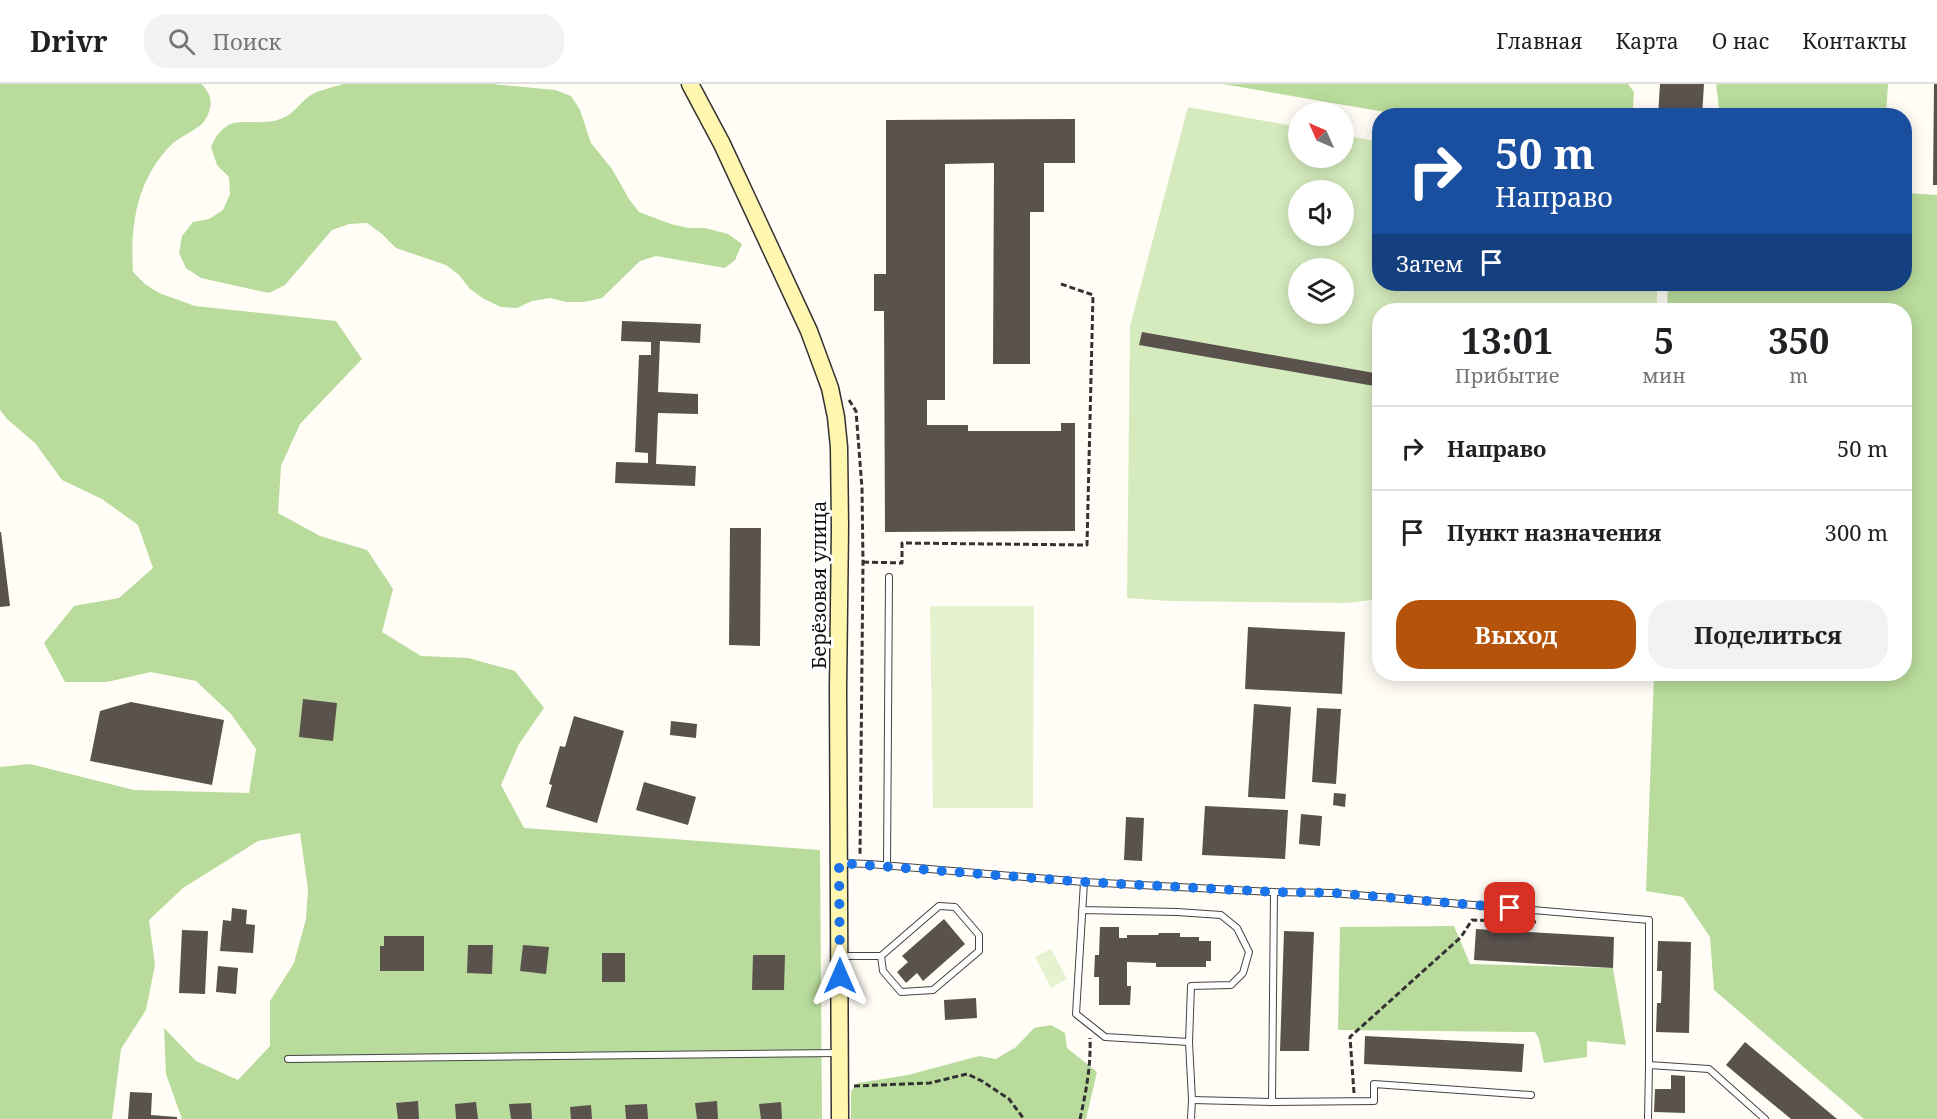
<!DOCTYPE html>
<html lang="ru">
<head>
<meta charset="utf-8">
<style>
	body { margin:0; font-family:"Noto Serif",serif; background:#f2f2f2; color:#202124; height:100vh; display:flex; flex-direction:column; font-size:22px; white-space:nowrap }
	* { box-sizing:border-box; margin:0 }
	p { font-size:20px; color:#757577 }
	.icon { flex:none; width:33px; height:33px; fill:none; stroke:currentColor; stroke-width:2; stroke-linecap:round; stroke-linejoin:round }
	.map { position:relative; flex:1; overflow:hidden }
	.sheet { position:absolute; left:1372px; top:219px; width:540px; height:378px; display:flex; flex-direction:column; background:#fff; border-radius:24px; box-shadow:0 3px 15px #0003 }
	.sheet>* { flex:none }
	.guide { position:absolute; left:1372px; top:24px; width:540px; height:183px; border-radius:24px; box-shadow:0 3px 15px #0003; background:#1a4fa0; color:#fff; overflow:hidden }
	.needle { width:39px; rotate:315deg }
	.fabs { position:absolute; left:1288px; top:18px; display:grid; gap:12px }
	.fabs a { display:grid; place-items:center; width:66px; height:66px; border-radius:50%; background:#fff; box-shadow:0 3px 15px #0003; font-size:30px }
	.pin { position:absolute; display:grid; place-items:center; width:51px; height:51px; color:#fff; margin:-26px; border-radius:12px; box-shadow:0 3px 9px #0006 }
	.me { position:absolute; width:66px; margin:-33px; rotate:0deg; stroke-linejoin:round; filter:drop-shadow(0 0 4px #0008) }
	.turn { display:flex; align-items:center; gap:21px; height:126px; padding:0 24px; font-size:27px }
	.turn .icon { width:78px; height:78px; stroke-width:2.5 }
	.turn b { display:block; font-size:42px; line-height:51px }
	.then { display:flex; align-items:center; height:57px; padding:0 24px; background:#0003; gap:12px; font-size:22px }
	.eta { display:flex; justify-content:space-evenly; align-items:center; height:102px; text-align:center }
	.eta b { font-size:36px; font-weight:700; line-height:42px }
	.primary-button { display:flex; gap:12px; margin-top:auto; padding:12px 24px }
	.primary-button a { flex:1; height:69px; border-radius:24px; background:#b45309; color:#fff; font-size:24px; font-weight:700; line-height:69px; text-align:center }
	.primary-button a+a { background:#f2f2f2; color:#202124 }
	ul { padding:0; list-style:none }
	li { display:flex; align-items:center; gap:18px; height:84px; padding:0 24px; border-top:2px solid #e0e0e0 }
	li div { flex:1 }
	li b { display:block; font-size:22px }
	li em { font-style:normal }
	header { display:flex; align-items:center; gap:36px; box-sizing:border-box; height:84px; padding:0 30px; background:#fff; border-bottom:2px solid #e0e0e0 }
	header strong { font-size:28px }
	nav { display:flex; gap:33px; margin-inline-start:auto; font-size:21px }
	.search { width:420px; height:54px; background:#f2f2f2; display:flex; align-items:center; gap:15px; box-sizing:border-box; padding:0 21px; border-radius:24px; color:#757577; font-size:22px }
	.map>svg:first-child { display:block }
</style>
</head>
<body>
<header>
<strong>Drivr</strong>
<div class="search"><svg class="icon" aria-label="search" viewBox="0 0 24 24"><circle cx="10" cy="10" r="6"/><path d="M15 15l6 6"/></svg>Поиск</div>
<nav><a>Главная</a><a>Карта</a><a>О нас</a><a>Контакты</a></nav>
</header>
<div class="map">
<svg width="1937" height="1035" viewBox="0 0 1937 1035">
	<rect width="100%" height="100%" fill="#fffdf5"/>
	<path fill="#d5ebbd" fill-rule="evenodd" d="M1188,23L1299,43V74H1344V51L1380,58V200H1657V226H1380V515L1346,519L1169,517L1127,514L1130,242ZM1299,106H1344V152H1299ZM1299,184H1344V230H1299Z"/>
	<g fill="#b9dc9c">
		<path d="M0,0H201C213,10 213,23 205,36C202,43 180,53 172,60C137,95 130,140 133,188L145,200L159,209L195,222L336,237L362,275L300,340L281,382L278,429L320,452L367,466L393,505L382,548L421,572L468,574L515,587L544,624L519,660L501,701L524,744L820,766L822,1035H182L166,990L164,944L196,977L238,996L270,962V917L294,879L306,835L308,805L300,749L258,757L183,804L149,836L155,881L146,926L121,965L112,1035H0V683L30,680L134,706L249,709L256,665L231,630L196,597L151,588L107,598H65L44,559L74,522L119,514L153,484L138,441L102,415L62,396L35,359L7,335L0,326Z"/>
		<path d="M343,0H492L555,6L571,12L580,26L591,59L612,85L629,115L639,128L671,140L688,144H705L728,150L742,160L735,176L725,184L656,172L640,177L602,214L584,218H566L550,214L532,217L517,224L501,223L484,215L470,205L459,191L446,181L396,164L382,150L367,139L349,140L332,146L285,201L269,209L201,194L186,184L179,169L182,152L193,138L209,135L223,126L230,110L229,93L217,81L211,63C229,22 251,47 283,34C293,30 299,20 308,13C318,6 331,4 343,0Z"/>
		<polygon points="1223,0 1628,0 1634,8 1633,24 1636,31 1402,31"/>
		<polygon points="1716,0 1888,0 1886,31 1720,31"/>
		<polygon points="1905,109 1937,111 1937,1035 1864,1035 1714,906 1710,853 1683,813 1646,807 1654,590 1905,590 1905,226 1667,226 1668,200 1905,200"/>
		<polygon points="1454,842 1470,880 1613,884 1626,961 1587,957 1587,973 1544,979 1539,955 1535,948 1338,946 1340,843"/>
		<polygon points="1051,941 1065,949 1067,964 1097,988 1086,1035 851,1035 851,1007 858,999 908,991 979,972 996,975 1016,963 1034,944"/>
	</g>
	<g fill="#e6f2cf">
		<polygon points="930,522 1034,522 1033,724 933,724"/>
		<polygon points="1051,865 1067,895 1051,904 1035,873"/>
	</g>
	<g fill="#5a524d">
		<polygon points="1660,0 1704,0 1702,32 1658,32"/>
		<polygon points="1934,0 1937,0 1937,101 1933,101"/>
		<polygon points="1075,35 1075,79 1044,79 1044,128 1030,128 1030,280 993,280 994,79 945,80 945,316 927,316 927,341 968,341 968,347 1061,347 1061,339 1075,339 1075,447 885,448 884,227 874,227 874,190 886,190 886,36"/>
		<polygon points="622,237 701,240 700,259 660,257 658,308 698,310 698,330 658,329 656,380 696,382 695,402 615,399 616,378 648,379 648,369 635,368 639,271 651,271 651,258 621,257"/>
		<polygon points="1142,248 1380,290 1380,303 1139,261"/>
		<polygon points="730,444 761,444 760,562 729,561"/>
		<polygon points="0,448 1,448 10,522 0,523"/>
		<polygon points="1248,543 1345,548 1342,610 1245,605"/>
		<polygon points="303,615 337,619 333,657 299,653"/>
		<polygon points="131,618 224,636 212,701 90,677 100,627"/>
		<polygon points="1254,620 1291,623 1285,715 1248,713"/>
		<polygon points="1317,624 1341,625 1336,700 1312,698"/>
		<polygon points="574,632 624,647 597,739 546,723 552,701 549,700 560,662 565,663"/>
		<polygon points="671,637 697,640 696,654 670,651"/>
		<polygon points="644,698 696,713 688,741 636,726"/>
		<polygon points="1334,709 1346,710 1345,723 1333,721"/>
		<polygon points="1205,722 1288,726 1285,775 1202,771"/>
		<polygon points="1301,730 1322,732 1320,762 1299,760"/>
		<polygon points="1126,733 1144,734 1142,777 1124,776"/>
		<polygon points="232,824 247,826 246,840 255,841 253,869 220,867 223,836 231,837"/>
		<polygon points="944,835 965,860 923,897 917,889 906,899 897,888 908,878 902,872"/>
		<polygon points="1100,843 1119,843 1119,854 1127,854 1127,851 1158,851 1159,849 1180,849 1180,853 1199,853 1199,857 1211,857 1211,877 1206,877 1206,883 1156,883 1156,879 1127,878 1127,902 1131,902 1130,921 1099,921 1099,893 1094,893 1095,871 1099,871"/>
		<polygon points="1476,845 1614,853 1613,884 1474,876"/>
		<polygon points="182,846 208,847 205,910 179,909"/>
		<polygon points="1284,847 1314,848 1309,967 1280,967"/>
		<polygon points="384,852 424,852 424,887 380,887 380,862 384,862"/>
		<polygon points="1658,857 1691,858 1689,949 1656,948 1657,919 1661,919 1662,889 1662,887 1657,887"/>
		<polygon points="468,861 493,861 492,890 467,889"/>
		<polygon points="523,861 549,863 546,890 520,887"/>
		<rect x="602" y="869" width="23" height="29"/>
		<polygon points="753,871 785,871 784,906 752,906"/>
		<polygon points="218,882 238,884 236,910 216,908"/>
		<polygon points="976,914 977,934 945,936 944,916"/>
		<polygon points="1365,952 1524,960 1522,988 1364,980"/>
		<polygon points="1745,958 1837,1035 1791,1035 1739,992 1726,981"/>
		<polygon points="1671,991 1685,992 1685,1029 1654,1028 1655,1005 1671,1005"/>
		<polygon points="130,1008 152,1009 151,1031 177,1033 177,1035 128,1035"/>
		<polygon points="418,1017 419,1035 398,1035 396,1019"/>
		<polygon points="717,1017 718,1035 697,1035 695,1019"/>
		<polygon points="476,1018 478,1035 456,1035 455,1020"/>
		<polygon points="781,1018 782,1035 761,1035 759,1020"/>
		<polygon points="531,1019 532,1035 511,1035 509,1020"/>
		<polygon points="647,1020 648,1035 626,1035 625,1021"/>
		<polygon points="591,1021 592,1035 571,1035 570,1023"/>
	</g>
	<g fill="none" stroke-linecap="round" stroke-linejoin="round">
		<g stroke="#444" stroke-width="8">
			<g id="lane">
				<polyline points="840,779 870,780 1084,798 1274,808 1333,809 1649,836 1649,981 1709,985 1765,1035"/>
				<polyline points="887,781 889,493"/>
				<polyline points="1274,808 1272,1018 1374,1017 1374,1000 1531,1011"/>
				<polyline points="1082,826 1177,828 1221,831 1237,844 1249,868 1243,889 1231,901 1191,902 1189,958 1105,953 1076,930 1084,798"/>
				<polyline points="840,872 881,872 939,822 955,823 979,851 979,867 933,906 901,908 883,887 881,872"/>
				<polyline points="1189,958 1192,1016 1191,1035"/>
				<polyline points="288,975 840,969"/>
				<polyline points="1192,1016 1272,1018"/>
				<polyline points="1648,1035 1649,981"/>
			</g>
		</g>
		<g stroke="#333" stroke-width="19">
			<polyline id="secondary" points="690,0 722,60 809,247 830,304 836,333 839,363 840,442 838,605 840,1035"/>
		</g>
		<g stroke="#333" stroke-width="3" stroke-dasharray="6 3" stroke-linecap="butt">
			<polyline points="849,316 856,327 862,404 863,478 860,770"/>
			<polyline points="863,478 902,479 902,459 1087,461 1093,211 1061,200"/>
			<polyline points="854,1002 930,999 967,990 982,997 1009,1015 1024,1035"/>
			<polyline points="1354,1009 1350,953 1461,853 1472,836 1536,838"/>
			<path d="M1080,1035C1086,1008 1091,982 1090,954"/>
		</g>
		<use href="#lane" stroke="#fff" stroke-width="6"/>
		<use href="#secondary" stroke="#fff6b0" stroke-width="16"/>
	</g>
	<g fill="none" stroke-linecap="round" stroke-linejoin="round">
		<polyline stroke="#1a73e8" stroke-width="10" stroke-dasharray="0 18" points="840,892 839,779 1084,798 1274,808 1334,809 1510,824"/>
	</g>
	<g text-anchor="middle" dominant-baseline="central" stroke-width="6" stroke-linejoin="round" paint-order="stroke">
		<g font-size="20" fill="#111" stroke="#fff">
			<text transform="translate(818 501) rotate(-90)">Берёзовая улица</text>
		</g>
	</g>
</svg>
<div class="fabs">
<a><svg class="needle" viewBox="-14 -14 28 28"><path d="M0-13l5 13h-10z" fill="#e53935"/><path d="M0 13l5-13h-10z" fill="#757577"/></svg></a>
<a><svg class="icon" aria-label="sound" viewBox="0 0 24 24"><path d="M4 9h4l5-4v14l-5-4H4zM17 9q2 3 0 6"/></svg></a>
<a><svg class="icon" aria-label="layers" viewBox="0 0 24 24"><path d="M12 4l9 5-9 5-9-5zM3 14l9 5 9-5"/></svg></a>
</div>
<div class="pin" style="left:1510px;top:824px;background:#d93025"><svg class="icon" aria-label="arrive" viewBox="0 0 24 24"><path d="M6 21V4h12l-3 4 3 4H6"/></svg></div>
<svg class="me" style="left:840px;top:892px" viewBox="-20 -20 40 40"><path d="M0-17L14 15 0 8-14 15z" fill="#1a73e8" stroke="#fff" stroke-width="4"/></svg>
<div class="guide">
<div class="turn"><svg class="icon" aria-label="right" viewBox="0 0 24 24"><path d="M7 20v-9h11M14 6l5 5-5 5"/></svg><div><b>50 m</b>Направо</div></div>
<div class="then">Затем<svg class="icon" aria-label="arrive" viewBox="0 0 24 24"><path d="M6 21V4h12l-3 4 3 4H6"/></svg></div>
</div>
<section class="sheet">
<div class="eta">
<div><b>13:01</b><p>Прибытие</p></div>
<div><b>5</b><p>мин</p></div>
<div><b>350</b><p>m</p></div>
</div>
<ul>
<li><svg class="icon" aria-label="right" viewBox="0 0 24 24"><path d="M7 20v-9h11M14 6l5 5-5 5"/></svg><div><b>Направо</b></div><em>50 m</em></li>
<li><svg class="icon" aria-label="arrive" viewBox="0 0 24 24"><path d="M6 21V4h12l-3 4 3 4H6"/></svg><div><b>Пункт назначения</b></div><em>300 m</em></li>
</ul>
<div class="primary-button"><a>Выход</a><a>Поделиться</a></div>
</section>
</div>
</body>
</html>
